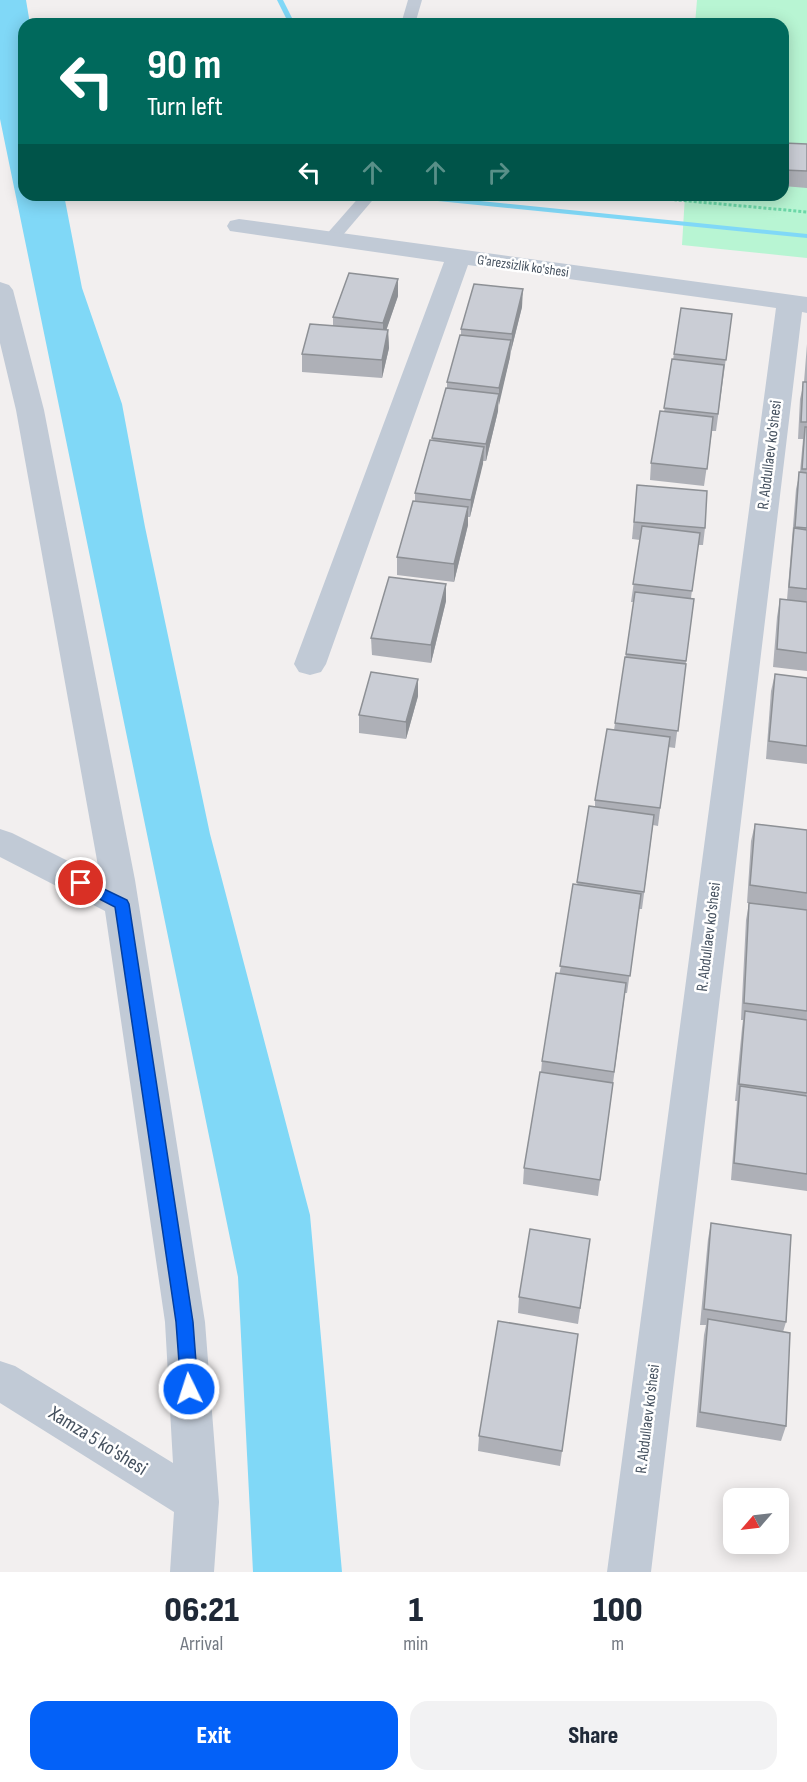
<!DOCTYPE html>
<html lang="en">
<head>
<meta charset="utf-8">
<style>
	body { margin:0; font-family:"Sofia Sans Condensed",sans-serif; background:#f2f2f3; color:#1f2937; height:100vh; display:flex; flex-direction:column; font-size:22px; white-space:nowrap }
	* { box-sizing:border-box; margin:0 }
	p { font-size:20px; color:#747a83 }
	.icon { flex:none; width:33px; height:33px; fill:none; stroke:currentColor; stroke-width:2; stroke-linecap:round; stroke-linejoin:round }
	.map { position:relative; height:1572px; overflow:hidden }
	.drawer { display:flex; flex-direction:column; background:#fff; flex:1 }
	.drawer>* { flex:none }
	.guide { position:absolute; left:18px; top:18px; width:771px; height:183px; border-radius:18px; box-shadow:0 3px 15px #0003; background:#00695c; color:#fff; overflow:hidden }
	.needle { width:39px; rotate:242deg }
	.tools { position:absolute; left:723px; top:1488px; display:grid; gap:12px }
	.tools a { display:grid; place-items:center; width:66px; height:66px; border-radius:12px; background:#fff; box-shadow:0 3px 15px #0003; font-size:30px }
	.pin { position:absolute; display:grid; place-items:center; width:51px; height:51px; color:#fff; margin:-26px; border:3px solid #fff; border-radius:50%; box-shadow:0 2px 6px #0007 }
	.me { position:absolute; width:66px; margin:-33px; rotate:356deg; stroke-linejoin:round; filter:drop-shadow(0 0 4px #0008) }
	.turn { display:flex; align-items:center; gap:21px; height:126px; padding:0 30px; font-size:27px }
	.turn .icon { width:78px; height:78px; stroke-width:2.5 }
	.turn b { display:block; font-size:42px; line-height:51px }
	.lanes { display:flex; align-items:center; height:57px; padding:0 30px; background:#0003; justify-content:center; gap:30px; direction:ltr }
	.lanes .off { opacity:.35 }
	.eta { display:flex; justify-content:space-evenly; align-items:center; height:102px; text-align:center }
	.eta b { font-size:36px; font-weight:800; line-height:42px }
	.button { display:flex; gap:12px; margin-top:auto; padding:12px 30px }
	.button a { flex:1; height:69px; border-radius:18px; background:#0361f8; color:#fff; font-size:24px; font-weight:800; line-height:69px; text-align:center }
	.button a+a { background:#f2f2f3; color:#1f2937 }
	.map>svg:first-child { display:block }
</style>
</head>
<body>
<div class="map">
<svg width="807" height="1572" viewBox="0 0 807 1572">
	<rect width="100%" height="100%" fill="#f2efef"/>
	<polygon fill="#b8f5d3" points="697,0 807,0 807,258 682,245 685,195 783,195 783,24 695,24"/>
	<polygon fill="#80d8f7" points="0,0 26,0 30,24 24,24 24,195 64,195 82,288 122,404 145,527 210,834 310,1215 342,1572 253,1572 238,1277 0,119"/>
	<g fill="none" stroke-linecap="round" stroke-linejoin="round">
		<g fill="#80d8f7" fill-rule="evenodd">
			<polygon points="277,0 283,0 295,24 289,24"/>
			<polygon points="394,195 421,195 807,234 807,238 398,197"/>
		</g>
		<polyline stroke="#6cd7a8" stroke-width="3" stroke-dasharray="3 2" stroke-linecap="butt" points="624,195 807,212"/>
		<g fill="#c1cad6" fill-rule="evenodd">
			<polygon points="408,0 422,0 415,24 401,24"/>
			<polygon points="361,195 377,195 337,242 325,242 323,239 325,236"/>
		</g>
		<g fill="#c1cad6" fill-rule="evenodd">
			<polygon points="239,219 807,297 807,313 802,312 651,1572 607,1572 776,308 468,265 326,664 321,672 310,675 299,672 294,664 444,262 230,231 227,226 230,221"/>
			<polygon points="0,282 9,285 13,290 44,410 135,880 205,1322 219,1502 214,1572 170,1572 174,1512 0,1403 0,1361 15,1366 173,1463 165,1322 105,911 0,857 0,829 12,833 100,877 16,410 0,343"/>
		</g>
	</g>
	<g fill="#aeb0b7">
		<polygon points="783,143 807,144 807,188 783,186"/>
		<polygon points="398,279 398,296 386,330 388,330 389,348 382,378 302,372 302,354 333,326 333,317"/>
		<polygon points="522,307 511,351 510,357 498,405 498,411 486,461 483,461 470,517 468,517 468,525 454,582 397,575 397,557 415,501 415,493 432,441 447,388 447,382 461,335 461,329"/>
		<polygon points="681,308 732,314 716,431 712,431 704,486 650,480 651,463 664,412 672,359 673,360"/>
		<polygon points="807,344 807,671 773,667 777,617 780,599 787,600 796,489 800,472 803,439 798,439 800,399 804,382"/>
		<polygon points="637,485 705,528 703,545 698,545 691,598 694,599 675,748 668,747 658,826 653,825 642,909 639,909 627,993 625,993 598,1196 523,1184 524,1168 541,1072 542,1061 577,885 589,806 595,807 595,800 614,730 634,602 631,602 640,540 632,539"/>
		<polygon points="446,584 446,601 431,663 372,655 371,638"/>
		<polygon points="775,674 807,678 807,764 766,759 771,691"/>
		<polygon points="418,679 418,696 406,739 359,733 359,715"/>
		<polygon points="755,824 807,830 807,1191 731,1180 737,1101 735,1101 742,1028 743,1020 741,1020 746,920 749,903 747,903 751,841"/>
		<polygon points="711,1223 786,1322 783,1332 786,1426 781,1441 696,1427 704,1335 706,1325 700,1325 708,1239"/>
		<polygon points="588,1255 578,1324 518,1313 519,1297"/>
		<polygon points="578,1334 560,1466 478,1451 479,1436"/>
	</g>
	<g fill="#8d9095">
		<polygon points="398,279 398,296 383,340 383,323"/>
		<polygon points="523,289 522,307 511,351 512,334"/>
		<polygon points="388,330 389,348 382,378 382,360"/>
		<polygon points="511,340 510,357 499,405 499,388"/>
		<polygon points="499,394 498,411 486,461 486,444"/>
		<polygon points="484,447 483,464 470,517 471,500"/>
		<polygon points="468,507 468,525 454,582 454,564"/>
		<polygon points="446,584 446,601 431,663 431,645"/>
		<polygon points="418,679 418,696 406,739 406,722"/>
	</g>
	<g fill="#cacdd5" stroke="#8d9095" stroke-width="1.5">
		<polygon points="783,143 807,144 807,171 783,170"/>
		<polygon points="349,273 398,279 383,323 333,317"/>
		<polygon points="474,284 523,289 512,334 461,329"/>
		<polygon points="681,308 732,314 726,360 674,354"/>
		<polygon points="310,324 388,330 382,360 302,354"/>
		<polygon points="460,335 511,340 499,388 447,382"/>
		<polygon points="672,359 724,365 718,414 664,408"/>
		<polygon points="803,382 807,382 807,422 801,422"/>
		<polygon points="446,388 499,394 486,444 432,438"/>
		<polygon points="660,411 713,417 707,469 651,463"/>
		<polygon points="805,427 807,427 807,469 802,469"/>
		<polygon points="430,440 484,447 471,500 415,493"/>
		<polygon points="799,472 807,473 807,528 795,527"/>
		<polygon points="637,485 707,491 705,528 634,522"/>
		<polygon points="413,501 468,507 454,564 397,557"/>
		<polygon points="642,526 700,533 692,591 633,584"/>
		<polygon points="794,528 807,530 807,589 789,587"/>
		<polygon points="389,577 446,584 431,645 371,638"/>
		<polygon points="635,592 694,599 686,661 626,654"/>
		<polygon points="780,599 807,602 807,653 777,649"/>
		<polygon points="625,657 686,664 678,731 615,723"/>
		<polygon points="371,672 418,679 406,722 359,715"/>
		<polygon points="775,674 807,678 807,746 769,741"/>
		<polygon points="607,729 670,737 660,808 595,800"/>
		<polygon points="589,806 654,815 644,892 577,882"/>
		<polygon points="755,824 807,830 807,893 750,885"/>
		<polygon points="573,884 641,894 630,976 560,966"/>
		<polygon points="749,903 807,910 807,1011 744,1003"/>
		<polygon points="556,973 626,983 614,1072 542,1061"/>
		<polygon points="745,1011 807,1020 807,1093 739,1084"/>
		<polygon points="540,1072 613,1083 600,1180 524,1168"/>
		<polygon points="740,1086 807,1096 807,1174 734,1163"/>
		<polygon points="711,1223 791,1235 786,1322 704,1309"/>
		<polygon points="530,1229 590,1239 580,1308 519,1297"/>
		<polygon points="708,1319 790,1333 786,1426 700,1412"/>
		<polygon points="498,1321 578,1334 562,1451 479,1436"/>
	</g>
	<polygon fill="#0361f8" stroke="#023fa1" stroke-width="1.5" points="81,878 127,900 129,904 193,1322 198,1389 196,1395 189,1398 183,1395 181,1389 176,1322 115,907 76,887 74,883"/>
	<g text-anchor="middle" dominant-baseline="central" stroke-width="5" stroke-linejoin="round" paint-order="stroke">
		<g font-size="14" fill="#45515f" stroke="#fff">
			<text transform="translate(523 266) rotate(8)">G'arezsizlik ko'shesi</text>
		</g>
		<g font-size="16" fill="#45515f" stroke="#fff">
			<text transform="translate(770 455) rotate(-83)">R. Abdullaev ko'shesi</text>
			<text transform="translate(709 937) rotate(-83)">R. Abdullaev ko'shesi</text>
			<text transform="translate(648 1419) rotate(-83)">R. Abdullaev ko'shesi</text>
		</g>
		<g font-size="20" fill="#45515f" stroke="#fff">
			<text transform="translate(98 1441) rotate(32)">Xamza 5 ko'shesi</text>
		</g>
	</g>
</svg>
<div class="tools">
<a><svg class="needle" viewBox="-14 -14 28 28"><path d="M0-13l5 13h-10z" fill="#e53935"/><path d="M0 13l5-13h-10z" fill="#747a83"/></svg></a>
</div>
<div class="pin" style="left:81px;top:883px;background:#d93025"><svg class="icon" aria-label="arrive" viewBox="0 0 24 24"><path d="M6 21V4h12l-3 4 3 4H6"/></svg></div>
<svg class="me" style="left:189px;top:1389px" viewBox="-20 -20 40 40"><circle r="17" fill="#0361f8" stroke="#fff" stroke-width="3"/><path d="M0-11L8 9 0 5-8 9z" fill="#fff"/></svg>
<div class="guide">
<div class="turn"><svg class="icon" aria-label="left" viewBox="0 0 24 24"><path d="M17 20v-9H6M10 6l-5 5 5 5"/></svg><div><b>90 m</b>Turn left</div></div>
<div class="lanes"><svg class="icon" aria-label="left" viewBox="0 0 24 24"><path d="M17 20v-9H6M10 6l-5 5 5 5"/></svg><svg class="icon off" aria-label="ahead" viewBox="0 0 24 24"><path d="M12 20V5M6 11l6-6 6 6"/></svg><svg class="icon off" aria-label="ahead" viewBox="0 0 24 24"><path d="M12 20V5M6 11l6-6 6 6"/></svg><svg class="icon off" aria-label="right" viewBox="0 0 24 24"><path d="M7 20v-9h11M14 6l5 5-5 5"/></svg></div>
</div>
</div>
<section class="drawer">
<div class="eta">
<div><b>06:21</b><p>Arrival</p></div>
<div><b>1</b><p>min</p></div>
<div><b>100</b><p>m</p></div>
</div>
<div class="button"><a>Exit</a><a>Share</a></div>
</section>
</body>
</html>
